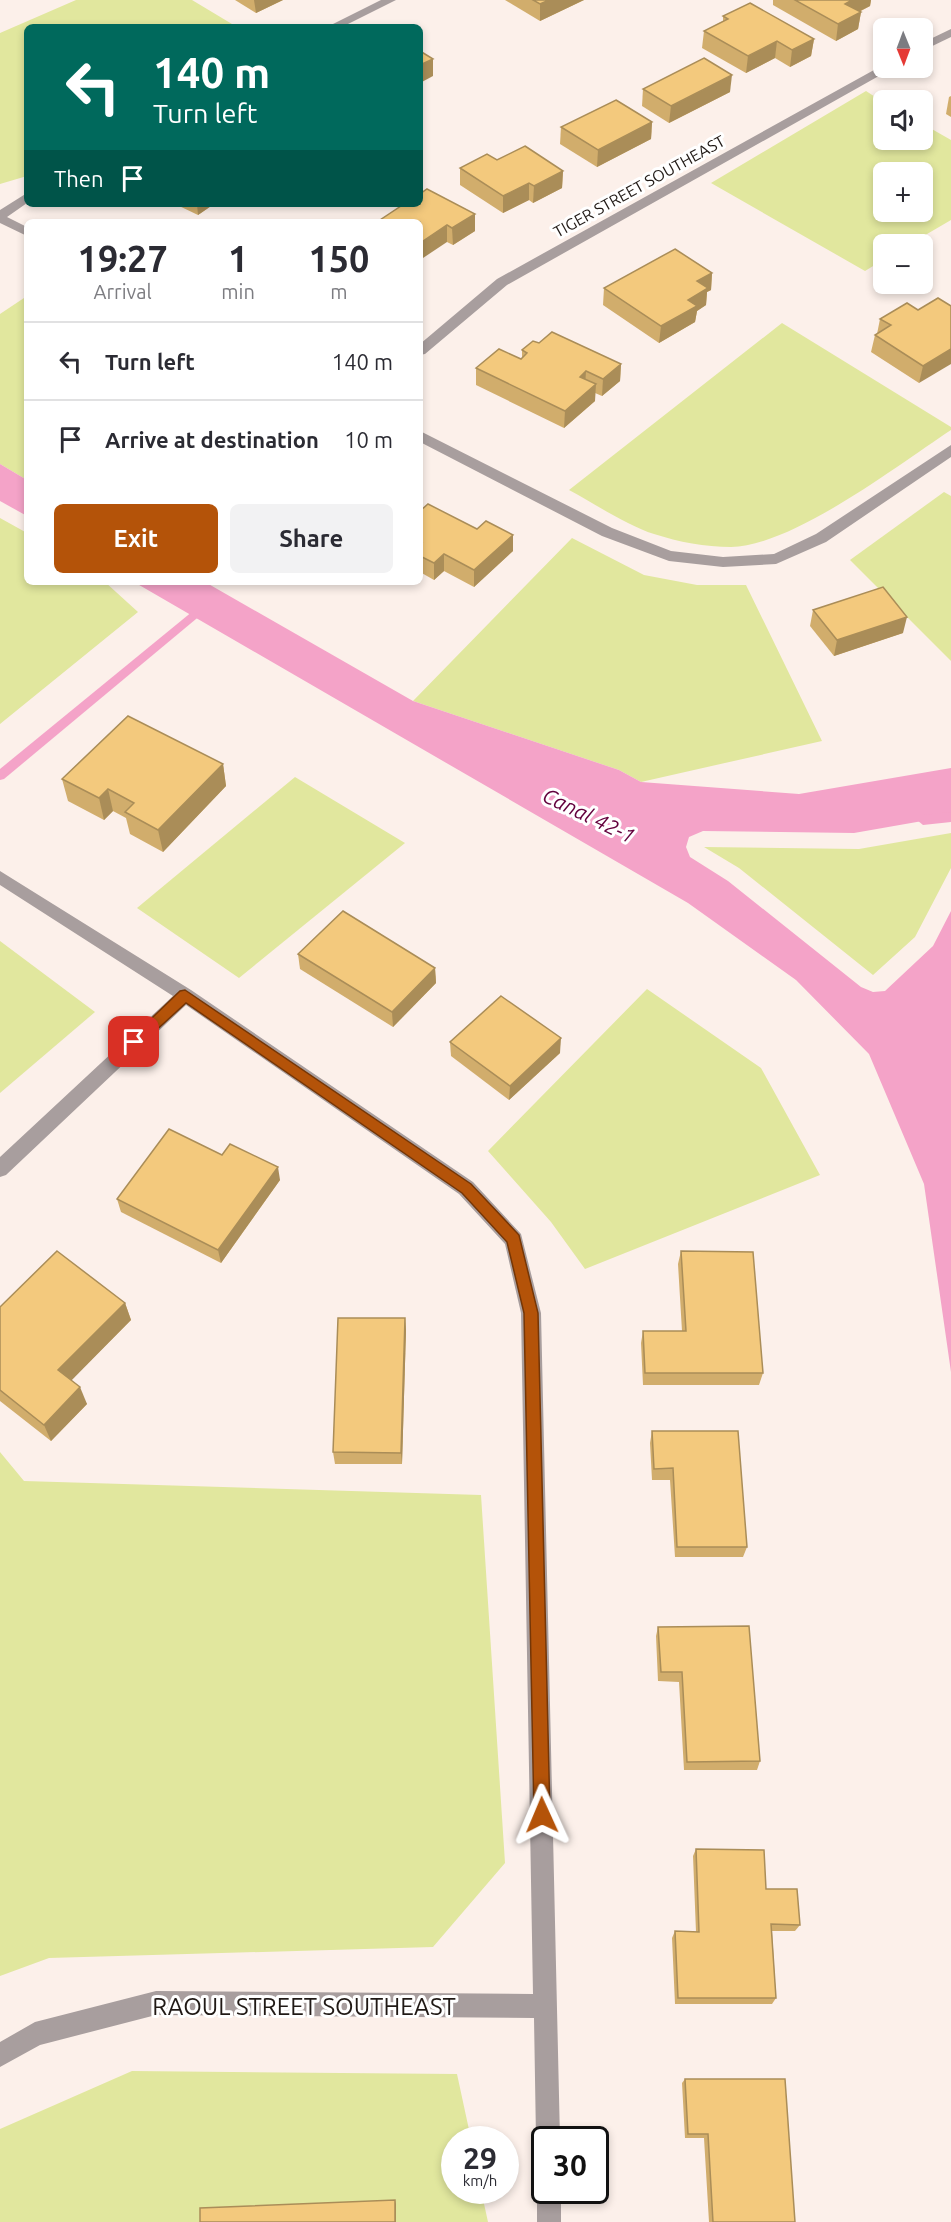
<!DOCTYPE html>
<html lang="en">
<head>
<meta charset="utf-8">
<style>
	body { margin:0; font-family:Ubuntu,sans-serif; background:#f2f2f3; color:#2b2b33; height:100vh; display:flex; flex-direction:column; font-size:22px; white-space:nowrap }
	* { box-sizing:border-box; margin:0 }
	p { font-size:20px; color:#7c7c81 }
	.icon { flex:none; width:33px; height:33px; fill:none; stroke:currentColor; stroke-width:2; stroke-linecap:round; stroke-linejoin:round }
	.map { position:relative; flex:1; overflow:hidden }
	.side { position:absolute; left:24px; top:219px; width:399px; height:366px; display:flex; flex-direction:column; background:#fff; border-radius:9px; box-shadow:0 3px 9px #0003 }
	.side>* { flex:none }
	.guide { position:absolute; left:24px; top:24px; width:399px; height:183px; border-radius:9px; box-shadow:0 3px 9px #0003; background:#00695c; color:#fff; overflow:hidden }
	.needle { width:39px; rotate:179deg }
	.tools { position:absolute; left:873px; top:18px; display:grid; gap:12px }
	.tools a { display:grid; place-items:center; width:60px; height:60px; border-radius:9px; background:#fff; box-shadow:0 3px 9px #0003; font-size:30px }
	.speed { position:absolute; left:441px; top:2126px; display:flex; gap:12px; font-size:30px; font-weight:700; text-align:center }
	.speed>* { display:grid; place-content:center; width:78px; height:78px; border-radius:50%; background:#fff; box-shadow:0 3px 9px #0003; line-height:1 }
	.speed small { font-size:15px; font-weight:400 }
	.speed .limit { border:3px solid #111; border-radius:9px; background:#fff; color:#111 }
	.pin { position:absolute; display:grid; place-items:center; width:51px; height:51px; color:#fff; margin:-26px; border-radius:12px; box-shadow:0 3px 9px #0006 }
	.me { position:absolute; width:66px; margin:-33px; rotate:359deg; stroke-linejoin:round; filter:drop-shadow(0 0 4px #0008) }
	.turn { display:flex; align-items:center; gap:21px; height:126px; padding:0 30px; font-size:27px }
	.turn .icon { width:78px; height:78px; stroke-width:2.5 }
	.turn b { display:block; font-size:42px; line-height:51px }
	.then { display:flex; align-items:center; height:57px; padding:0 30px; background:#0003; gap:12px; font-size:22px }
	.eta { display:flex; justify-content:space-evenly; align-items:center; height:102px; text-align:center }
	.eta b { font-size:36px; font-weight:700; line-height:42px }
	.primary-button { display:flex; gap:12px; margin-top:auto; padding:12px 30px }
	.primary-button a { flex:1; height:69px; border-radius:9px; background:#b45309; color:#fff; font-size:24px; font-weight:700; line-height:69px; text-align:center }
	.primary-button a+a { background:#f2f2f3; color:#2b2b33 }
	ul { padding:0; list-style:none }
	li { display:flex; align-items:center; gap:18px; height:78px; padding:0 30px; border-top:2px solid #e1e1e2 }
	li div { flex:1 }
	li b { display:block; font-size:22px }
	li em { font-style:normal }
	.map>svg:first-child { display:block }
</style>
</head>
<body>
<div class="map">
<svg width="951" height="2222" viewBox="0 0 951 2222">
	<rect width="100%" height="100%" fill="#fcf0ea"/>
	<g fill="#e1e79e" fill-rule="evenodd">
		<polygon points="76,0 192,0 237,27 27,27 27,176 0,184 0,33"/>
		<path d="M866,91L883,102L884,140H922L923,124L951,140V220L910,244H884L883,260L865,271L711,183ZM884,172H922V212H884Z"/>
		<polygon points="27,296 27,480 0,464 0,314"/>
		<path d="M782,323L951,427V430C898,465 793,546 731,547C705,547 679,542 654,534C628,526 595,504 569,490Z"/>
		<polygon points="944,492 951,496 951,661 850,560"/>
		<polygon points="0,518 27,533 27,582 105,582 138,612 0,724"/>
		<polygon points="572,538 644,575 697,585 746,585 822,741 641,782 619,770 413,701"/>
		<polygon points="295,777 405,843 239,978 137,908"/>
		<polygon points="951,833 951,868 915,937 873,975 739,868 704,847 859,849"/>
		<polygon points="0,941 95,1012 0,1093"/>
		<polygon points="647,989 761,1068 820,1175 585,1269 551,1222 488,1151"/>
		<polygon points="0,1452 24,1481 481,1495 505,1863 433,1947 49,1958 0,1976"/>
		<polygon points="132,2071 457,2074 471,2139 454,2139 454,2190 481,2190 488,2222 0,2222 0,2129"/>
	</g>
	<g fill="#f4a3c8">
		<polygon points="0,464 27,480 27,516 0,501"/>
		<polygon points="134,582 205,582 413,701 619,770 641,782 799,794 951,768 951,816 854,833 703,831 689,837 686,847 690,857 728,881 861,987 873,992 885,991 933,946 951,911 951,1372 924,1184 869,1054 796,980 688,903"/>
	</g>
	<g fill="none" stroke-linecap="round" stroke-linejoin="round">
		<g fill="#f4a3c8" fill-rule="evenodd">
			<polygon points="204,602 210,606 208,609 4,779 0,780 0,769"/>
			<polygon points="951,812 951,822 923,825 917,820 923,815"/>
		</g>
		<g fill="#a89e9e" fill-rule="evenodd">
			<polygon points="381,0 396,0 342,27 327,27"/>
			<polygon points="951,29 951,37 922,51 922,43"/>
			<polygon points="883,65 893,68 507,285 425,354 420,355 420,344 497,279"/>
			<polygon points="27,193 27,203 7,217 27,227 27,236 0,223 0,210"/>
			<polygon points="420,431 612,528 671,551 723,557 774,554 816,534 951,445 951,457 826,542 776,564 723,567 669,561 602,536 420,442"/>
			<polygon points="0,871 191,990 473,1182 521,1234 541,1313 560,2139 544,2139 544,2150 539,2148 536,2139 534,2018 156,2015 40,2045 0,2067 0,2042 35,2022 156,1991 533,1994 521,1313 505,1244 459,1194 186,1005 6,1175 0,1177 0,1157 173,996 0,885"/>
			<polygon points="544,2180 544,2190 561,2190 561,2222 537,2222 537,2190 540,2181"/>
		</g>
	</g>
	<g fill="#d1ad6c">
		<polygon points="235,0 283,0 256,13"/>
		<polygon points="505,0 584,0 540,21"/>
		<polygon points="773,0 871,0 870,6 859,12 861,12 858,29 836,41 773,5"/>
		<polygon points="723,16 814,39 811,56 790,67 775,58 746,73 702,48 704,31 723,21"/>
		<polygon points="643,89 730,92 669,123 642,106"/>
		<polygon points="951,96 951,117 946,114 949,97"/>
		<polygon points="652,122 651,139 597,167 560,144 561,127"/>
		<polygon points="497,160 563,171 562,188 533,203 529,200 503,213 460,185 460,168"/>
		<polygon points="175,204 214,204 198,215"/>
		<polygon points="404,204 475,231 453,245 447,242"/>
		<polygon points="712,273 711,290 707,292 706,305 697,311 695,322 659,343 603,305 604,288"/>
		<polygon points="951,306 919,383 871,352 875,335 877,334 880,319 918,310"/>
		<polygon points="539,343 621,364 620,381 602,396 595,393 595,401 564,428 476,385 476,368 521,359 522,358 522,350"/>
		<polygon points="420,511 513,551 474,587 444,571 434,580 420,572"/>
		<polygon points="813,610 903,633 834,656 810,626"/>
		<polygon points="223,764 226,786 163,852 130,834 126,818 113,811 104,820 68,801 62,779"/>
		<polygon points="298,954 435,968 436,983 393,1027 300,969"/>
		<polygon points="450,1042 560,1053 509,1100 451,1056"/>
		<polygon points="222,1155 280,1180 221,1263 121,1212 117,1199"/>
		<polygon points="681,1251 763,1373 759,1385 643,1385 641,1343 643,1331 682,1331 678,1264"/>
		<polygon points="125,1303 131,1320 71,1380 87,1404 51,1441 0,1401 0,1307"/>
		<polygon points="405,1318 406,1330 402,1464 335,1464 333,1452"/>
		<polygon points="652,1431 747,1547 743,1557 675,1557 670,1480 652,1480 650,1443"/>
		<polygon points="658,1627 760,1761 757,1770 684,1770 679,1682 658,1681 656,1636"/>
		<polygon points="696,1849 766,1889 800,1925 795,1931 772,1931 776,1998 772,2004 675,2004 672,1938 675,1931 696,1932 693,1856"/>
		<polygon points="685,2079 795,2222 709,2222 704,2138 685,2138 682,2083"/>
	</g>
	<g fill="#aa8d58">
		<polygon points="254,0 283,0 256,13"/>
		<polygon points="549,0 584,0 540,21 540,4"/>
		<polygon points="852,0 871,0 870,6 842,20 845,4"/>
		<polygon points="861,12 858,29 836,41 838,24"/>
		<polygon points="814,39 811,56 790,67 792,50"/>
		<polygon points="777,41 775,58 746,73 748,56"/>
		<polygon points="433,59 433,76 420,83 420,65"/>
		<polygon points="732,75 730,92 669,123 671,106"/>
		<polygon points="652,122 651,139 597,167 598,150"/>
		<polygon points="563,171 562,188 533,203 534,186"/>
		<polygon points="529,183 529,200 503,213 503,196"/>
		<polygon points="197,204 214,204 198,215"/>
		<polygon points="475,214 475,231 453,245 452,228"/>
		<polygon points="447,225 447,242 420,260 420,243"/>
		<polygon points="712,273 711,290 707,292 706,305 697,311 695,322 659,343 661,326 688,300 697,281"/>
		<polygon points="951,349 951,364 919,383 923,366"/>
		<polygon points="621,364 620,381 602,396 603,379"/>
		<polygon points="586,371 585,388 580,377"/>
		<polygon points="596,384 595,401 564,428 565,411"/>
		<polygon points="513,535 513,551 474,587 474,570"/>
		<polygon points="444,554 444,571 434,580 434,563"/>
		<polygon points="907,617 903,633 834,656 837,640"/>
		<polygon points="223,764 226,786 163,852 158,830"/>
		<polygon points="108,789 113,811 104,820 99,798"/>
		<polygon points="435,968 436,983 393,1027 392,1012"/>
		<polygon points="561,1038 560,1053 509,1100 510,1086"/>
		<polygon points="278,1167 280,1180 221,1263 218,1250"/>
		<polygon points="125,1303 131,1320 65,1387 58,1370"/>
		<polygon points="405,1318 406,1330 402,1464 401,1453"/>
		<polygon points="80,1387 87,1404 51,1441 44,1425"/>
		<polygon points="395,2200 396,2204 396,2222 395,2222"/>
	</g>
	<g fill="#f3c97d" stroke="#aa8d58" stroke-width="1.5">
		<polygon points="533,0 549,0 540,4"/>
		<polygon points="795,0 852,0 845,4 861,12 838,24"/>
		<polygon points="750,3 814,39 792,50 777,41 748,56 704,31 728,19 723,16"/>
		<polygon points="420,51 433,59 420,65"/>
		<polygon points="704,58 732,75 671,106 643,89"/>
		<polygon points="616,100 652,122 598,150 561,127"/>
		<polygon points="525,146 563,171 534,186 529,183 503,196 460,168 487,154 497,160"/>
		<polygon points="427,189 475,214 452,228 447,225 420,243 420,222 377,222 404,204 420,204 420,194"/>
		<polygon points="675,249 712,273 697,281 708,288 688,300 697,306 661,326 604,288"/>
		<polygon points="938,298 951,306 951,349 923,366 875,335 891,325 880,319 907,303 918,310"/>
		<polygon points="552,332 621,364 603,379 586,371 580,377 596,384 565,411 476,368 499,349 521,359 527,353 522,350 533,341 539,343"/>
		<polygon points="428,504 477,529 486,521 513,535 474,570 444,554 434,563 420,556 420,545 422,543 420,542 420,511"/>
		<polygon points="883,587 907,617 837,640 813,610"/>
		<polygon points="128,716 223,764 158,830 125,812 134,803 108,789 99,798 62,779"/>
		<polygon points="343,911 435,968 392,1012 298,954"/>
		<polygon points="501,996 561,1038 510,1086 450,1042"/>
		<polygon points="169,1129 222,1155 230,1144 278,1167 218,1250 117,1199"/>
		<polygon points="57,1251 125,1303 58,1370 80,1387 44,1425 0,1390 0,1307"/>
		<polygon points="681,1251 753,1252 763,1373 645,1373 643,1331 686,1331"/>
		<polygon points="338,1318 405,1318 401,1453 333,1452"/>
		<polygon points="652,1431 738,1431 747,1547 677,1547 673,1468 654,1469"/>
		<polygon points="749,1626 760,1761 687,1762 682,1672 661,1672 658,1627"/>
		<polygon points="696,1849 764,1850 766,1889 797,1889 800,1925 771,1924 776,1998 678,1998 675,1931 699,1932"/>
		<polygon points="685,2079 785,2079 795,2222 713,2222 708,2134 688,2134"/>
		<polygon points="395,2200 395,2222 200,2222 200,2208"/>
	</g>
	<polygon fill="#b45309" stroke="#753606" stroke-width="1.5" points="185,990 471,1184 519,1235 538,1313 550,1815 548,1821 542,1823 536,1821 534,1815 524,1313 507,1242 462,1193 186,1003 139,1046 130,1046 128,1042 130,1039 180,991"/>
	<g text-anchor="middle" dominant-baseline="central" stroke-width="6" stroke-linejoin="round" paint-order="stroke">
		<g font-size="16" fill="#201915" stroke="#fff">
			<text transform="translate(639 186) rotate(-29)">TIGER STREET SOUTHEAST</text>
		</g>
		<g font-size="21" font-style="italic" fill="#63013d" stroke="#fff">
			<text transform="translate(589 815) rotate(26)">Canal 42-1</text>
		</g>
		<g font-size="24" fill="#201915" stroke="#fff">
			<text x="304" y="2006">RAOUL STREET SOUTHEAST</text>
		</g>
	</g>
</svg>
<div class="tools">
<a><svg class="needle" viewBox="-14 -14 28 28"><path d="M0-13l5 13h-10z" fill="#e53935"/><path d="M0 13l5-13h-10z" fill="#7c7c81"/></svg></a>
<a><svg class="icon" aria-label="sound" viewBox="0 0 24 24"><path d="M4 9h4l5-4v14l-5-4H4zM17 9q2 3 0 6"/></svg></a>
<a>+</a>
<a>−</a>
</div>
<div class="speed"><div>29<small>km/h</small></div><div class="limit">30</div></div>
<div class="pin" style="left:134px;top:1042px;background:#d93025"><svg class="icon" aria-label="arrive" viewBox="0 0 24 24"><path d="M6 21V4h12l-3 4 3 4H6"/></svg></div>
<svg class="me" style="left:542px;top:1815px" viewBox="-20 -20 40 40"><path d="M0-17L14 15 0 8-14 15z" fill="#b45309" stroke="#fff" stroke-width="4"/></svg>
<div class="guide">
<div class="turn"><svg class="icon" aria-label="left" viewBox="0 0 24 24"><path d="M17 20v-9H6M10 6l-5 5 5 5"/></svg><div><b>140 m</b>Turn left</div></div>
<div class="then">Then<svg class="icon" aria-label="arrive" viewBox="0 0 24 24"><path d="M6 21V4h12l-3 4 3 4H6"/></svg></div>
</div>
<section class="side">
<div class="eta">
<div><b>19:27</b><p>Arrival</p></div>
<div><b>1</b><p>min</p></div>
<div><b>150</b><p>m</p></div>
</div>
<ul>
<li><svg class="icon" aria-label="left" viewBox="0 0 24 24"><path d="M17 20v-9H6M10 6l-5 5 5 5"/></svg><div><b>Turn left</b></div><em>140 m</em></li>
<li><svg class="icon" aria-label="arrive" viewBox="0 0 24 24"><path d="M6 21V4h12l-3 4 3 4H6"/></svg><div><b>Arrive at destination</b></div><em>10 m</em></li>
</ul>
<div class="primary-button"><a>Exit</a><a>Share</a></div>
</section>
</div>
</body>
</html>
